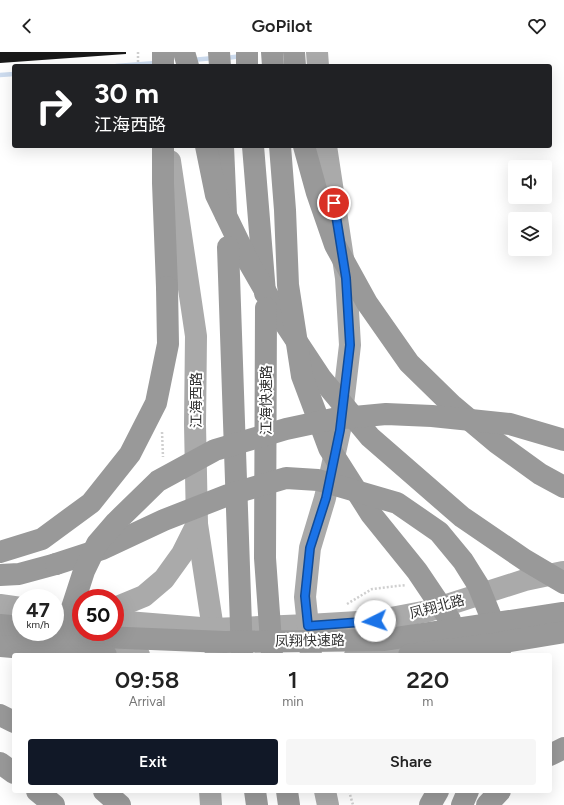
<!DOCTYPE html>
<html lang="en">
<head>
<meta charset="utf-8">
<style>
	body { margin:0; font-family:Figtree,"Noto Sans SC",sans-serif; background:#f6f6f6; color:#222; height:100vh; display:flex; flex-direction:column; font-size:15px; white-space:nowrap }
	* { box-sizing:border-box; margin:0 }
	p { font-size:13px; color:#767676 }
	.icon { flex:none; width:22px; height:22px; fill:none; stroke:currentColor; stroke-width:2; stroke-linecap:round; stroke-linejoin:round }
	.map { position:relative; flex:1; overflow:hidden }
	.drawer { position:absolute; left:12px; top:601px; width:540px; height:140px; display:flex; flex-direction:column; background:#fff; border-radius:4px; box-shadow:0 4px 16px #0002 }
	.drawer>* { flex:none }
	.banner { position:absolute; left:12px; top:12px; width:540px; height:84px; border-radius:4px; box-shadow:0 4px 16px #0002; background:#202124; color:#fff; overflow:hidden }
	.controls { position:absolute; left:508px; top:108px; display:grid; gap:8px }
	.controls a { display:grid; place-items:center; width:44px; height:44px; border-radius:4px; background:#fff; box-shadow:0 4px 16px #0002; font-size:20px }
	.speed { position:absolute; left:12px; top:537px; display:flex; gap:8px; font-size:20px; font-weight:700; text-align:center }
	.speed>* { display:grid; place-content:center; width:52px; height:52px; border-radius:50%; background:#fff; box-shadow:0 4px 16px #0002; line-height:1 }
	.speed small { font-size:10px; font-weight:400 }
	.speed .limit { border:6px solid #d22; background:#fff; color:#111 }
	.pin { position:absolute; display:grid; place-items:center; width:34px; height:34px; color:#fff; margin:-17px; border:2px solid #fff; border-radius:50%; box-shadow:0 1px 4px #0007 }
	.me { position:absolute; width:44px; margin:-22px; rotate:266deg; stroke-linejoin:round; filter:drop-shadow(0 0 3px #0008) }
	.turn { display:flex; align-items:center; gap:14px; height:84px; padding:0 16px; font-size:18px }
	.turn .icon { width:52px; height:52px; stroke-width:2.5 }
	.turn b { display:block; font-size:28px; line-height:34px }
	.eta { display:flex; justify-content:space-evenly; align-items:center; height:68px; text-align:center }
	.eta b { font-size:24px; font-weight:600; line-height:28px }
	.primary-button { display:flex; gap:8px; margin-top:auto; padding:8px 16px }
	.primary-button a { flex:1; height:46px; border-radius:4px; background:#111827; color:#fff; font-size:16px; font-weight:600; line-height:46px; text-align:center }
	.primary-button a+a { background:#f6f6f6; color:#222 }
	header { display:flex; justify-content:space-between; align-items:center; height:52px; padding:0 16px; background:#fff; font-size:18px; font-weight:600 }
	.map>svg:first-child { display:block }
</style>
</head>
<body>
<header><svg class="icon" aria-label="back" viewBox="0 0 24 24"><path d="M15 5l-7 7 7 7"/></svg>GoPilot<svg class="icon" aria-label="heart" viewBox="0 0 24 24"><path d="M12 20l-8-8c-3-5 5-10 8-4 3-6 11-1 8 4z"/></svg></header>
<div class="map">
<svg width="564" height="753" viewBox="0 0 564 753">
	<rect width="100%" height="100%" fill="#fff"/>
	<g fill="none" stroke-linecap="round" stroke-linejoin="round">
		<g stroke="#cddcef" stroke-width="4.5">
			<polyline points="226,6 242,4"/>
			<polyline points="192,8 214,6"/>
			<polyline points="116,14 156,11"/>
			<polyline points="0,23 14,22"/>
		</g>
	</g>
	<polygon fill="#191919" points="0,0 126,0 126,2 0,11"/>
	<g fill="none" stroke-linecap="round" stroke-linejoin="round">
		<g stroke="#cfcfcf" stroke-width="2.5" stroke-dasharray="2 2" stroke-linecap="butt">
			<polyline points="138,0 138,14"/>
			<polyline points="162,380 163,405"/>
			<polyline points="347,552 372,537 406,533"/>
			<polyline points="349,739 353,753"/>
		</g>
		<g stroke="#aaa" stroke-width="22">
			<polyline points="317,0 318,14"/>
			<polyline points="170,109 196,284 195,372 197,472 213,577 216,603"/>
			<polyline points="0,553 21,556"/>
			<polyline points="115,556 144,544 164,527 182,502 197,472"/>
			<polyline points="55,562 81,566"/>
			<polyline points="115,569 213,577 308,573 375,569 428,559 525,528 563,520"/>
			<polyline points="86,594 119,599 139,603"/>
			<polyline points="311,603 305,545 310,496 325,446 340,378 350,293 346,226 326,94"/>
			<polyline points="355,603 401,592"/>
			<polyline points="210,739 211,753"/>
			<polyline points="325,739 328,753"/>
		</g>
		<g stroke="#999" stroke-width="22">
			<polyline points="163,0 163,14"/>
			<polyline points="184,0 188,14"/>
			<polyline points="219,0 220,14"/>
			<polyline points="272,0 273,14"/>
			<polyline points="294,0 295,14"/>
			<polyline points="247,14 247,0"/>
			<polyline points="163,94 163,131 167,235"/>
			<polyline points="223,94 226,163"/>
			<polyline points="253,94 265,241"/>
			<polyline points="0,523 19,522 56,512"/>
			<polyline points="0,573 21,575"/>
			<polyline points="0,663 14,670"/>
			<polyline points="550,703 564,696"/>
			<polyline points="0,711 14,721"/>
			<polyline points="37,739 54,753"/>
			<polyline points="104,739 120,753"/>
			<polyline points="255,739 257,753"/>
			<polyline points="287,739 289,753"/>
			<polyline points="430,753 438,739"/>
			<polyline points="462,753 468,739"/>
			<polyline points="487,753 500,739"/>
		</g>
		<g stroke="#999" stroke-width="22">
			<polyline points="206,94 216,143 248,209 278,261 321,326 370,385 462,465 525,508 564,531"/>
			<polyline points="280,94 285,158 288,233 302,324 329,396 371,462 417,519 450,568 460,603"/>
			<polyline points="304,94 317,141 335,193 367,251 409,311 453,354 497,391 540,422 564,435"/>
			<polyline points="228,195 242,603"/>
			<polyline points="266,256 265,506 272,603"/>
			<polyline points="0,500 42,487 91,451 130,402 156,351 168,292 167,235"/>
			<polyline points="56,512 102,497 164,468 228,443 286,426 318,428 397,451 439,480 463,509 478,533 499,585 500,603"/>
			<polyline points="55,580 102,585 225,590 383,588 563,561"/>
			<polyline points="0,594 106,603"/>
			<polyline points="66,603 71,559 84,519 97,492 116,470 158,429 215,398 286,377 333,367 386,362 432,364 510,372 564,388"/>
			<polyline points="409,603 487,593 564,580"/>
		</g>
	</g>
	<g fill="none" stroke-linecap="round" stroke-linejoin="round">
		<g stroke="#114b97" stroke-width="10">
			<polyline id="route" points="334,151 346,226 350,293 340,378 326,446 310,496 305,544 308,574 375,569"/>
		</g>
		<use href="#route" stroke="#1a73e8" stroke-width="7"/>
	</g>
	<g text-anchor="middle" dominant-baseline="central" stroke-width="4" stroke-linejoin="round" paint-order="stroke">
		<g font-size="14" fill="#323232" stroke="#fff">
			<text transform="translate(196 348) rotate(-90)">江海西路</text>
			<text transform="translate(266 348) rotate(-90)">江海快速路</text>
			<text transform="translate(437 555) rotate(-15)">凤翔北路</text>
			<text transform="translate(310 589) rotate(-1)">凤翔快速路</text>
		</g>
	</g>
</svg>
<div class="controls">
<a><svg class="icon" aria-label="sound" viewBox="0 0 24 24"><path d="M4 9h4l5-4v14l-5-4H4zM17 9q2 3 0 6"/></svg></a>
<a><svg class="icon" aria-label="layers" viewBox="0 0 24 24"><path d="M12 4l9 5-9 5-9-5zM3 14l9 5 9-5"/></svg></a>
</div>
<div class="speed"><div>47<small>km/h</small></div><div class="limit">50</div></div>
<div class="pin" style="left:334px;top:151px;background:#d93025"><svg class="icon" aria-label="arrive" viewBox="0 0 24 24"><path d="M6 21V4h12l-3 4 3 4H6"/></svg></div>
<svg class="me" style="left:375px;top:569px" viewBox="-20 -20 40 40"><circle r="19" fill="#fff"/><path d="M0-13L10 11 0 6-10 11z" fill="#1a73e8"/></svg>
<div class="banner">
<div class="turn"><svg class="icon" aria-label="right" viewBox="0 0 24 24"><path d="M7 20v-9h11M14 6l5 5-5 5"/></svg><div><b>30 m</b>江海西路</div></div>
</div>
<section class="drawer">
<div class="eta">
<div><b>09:58</b><p>Arrival</p></div>
<div><b>1</b><p>min</p></div>
<div><b>220</b><p>m</p></div>
</div>
<div class="primary-button"><a>Exit</a><a>Share</a></div>
</section>
</div>
</body>
</html>
